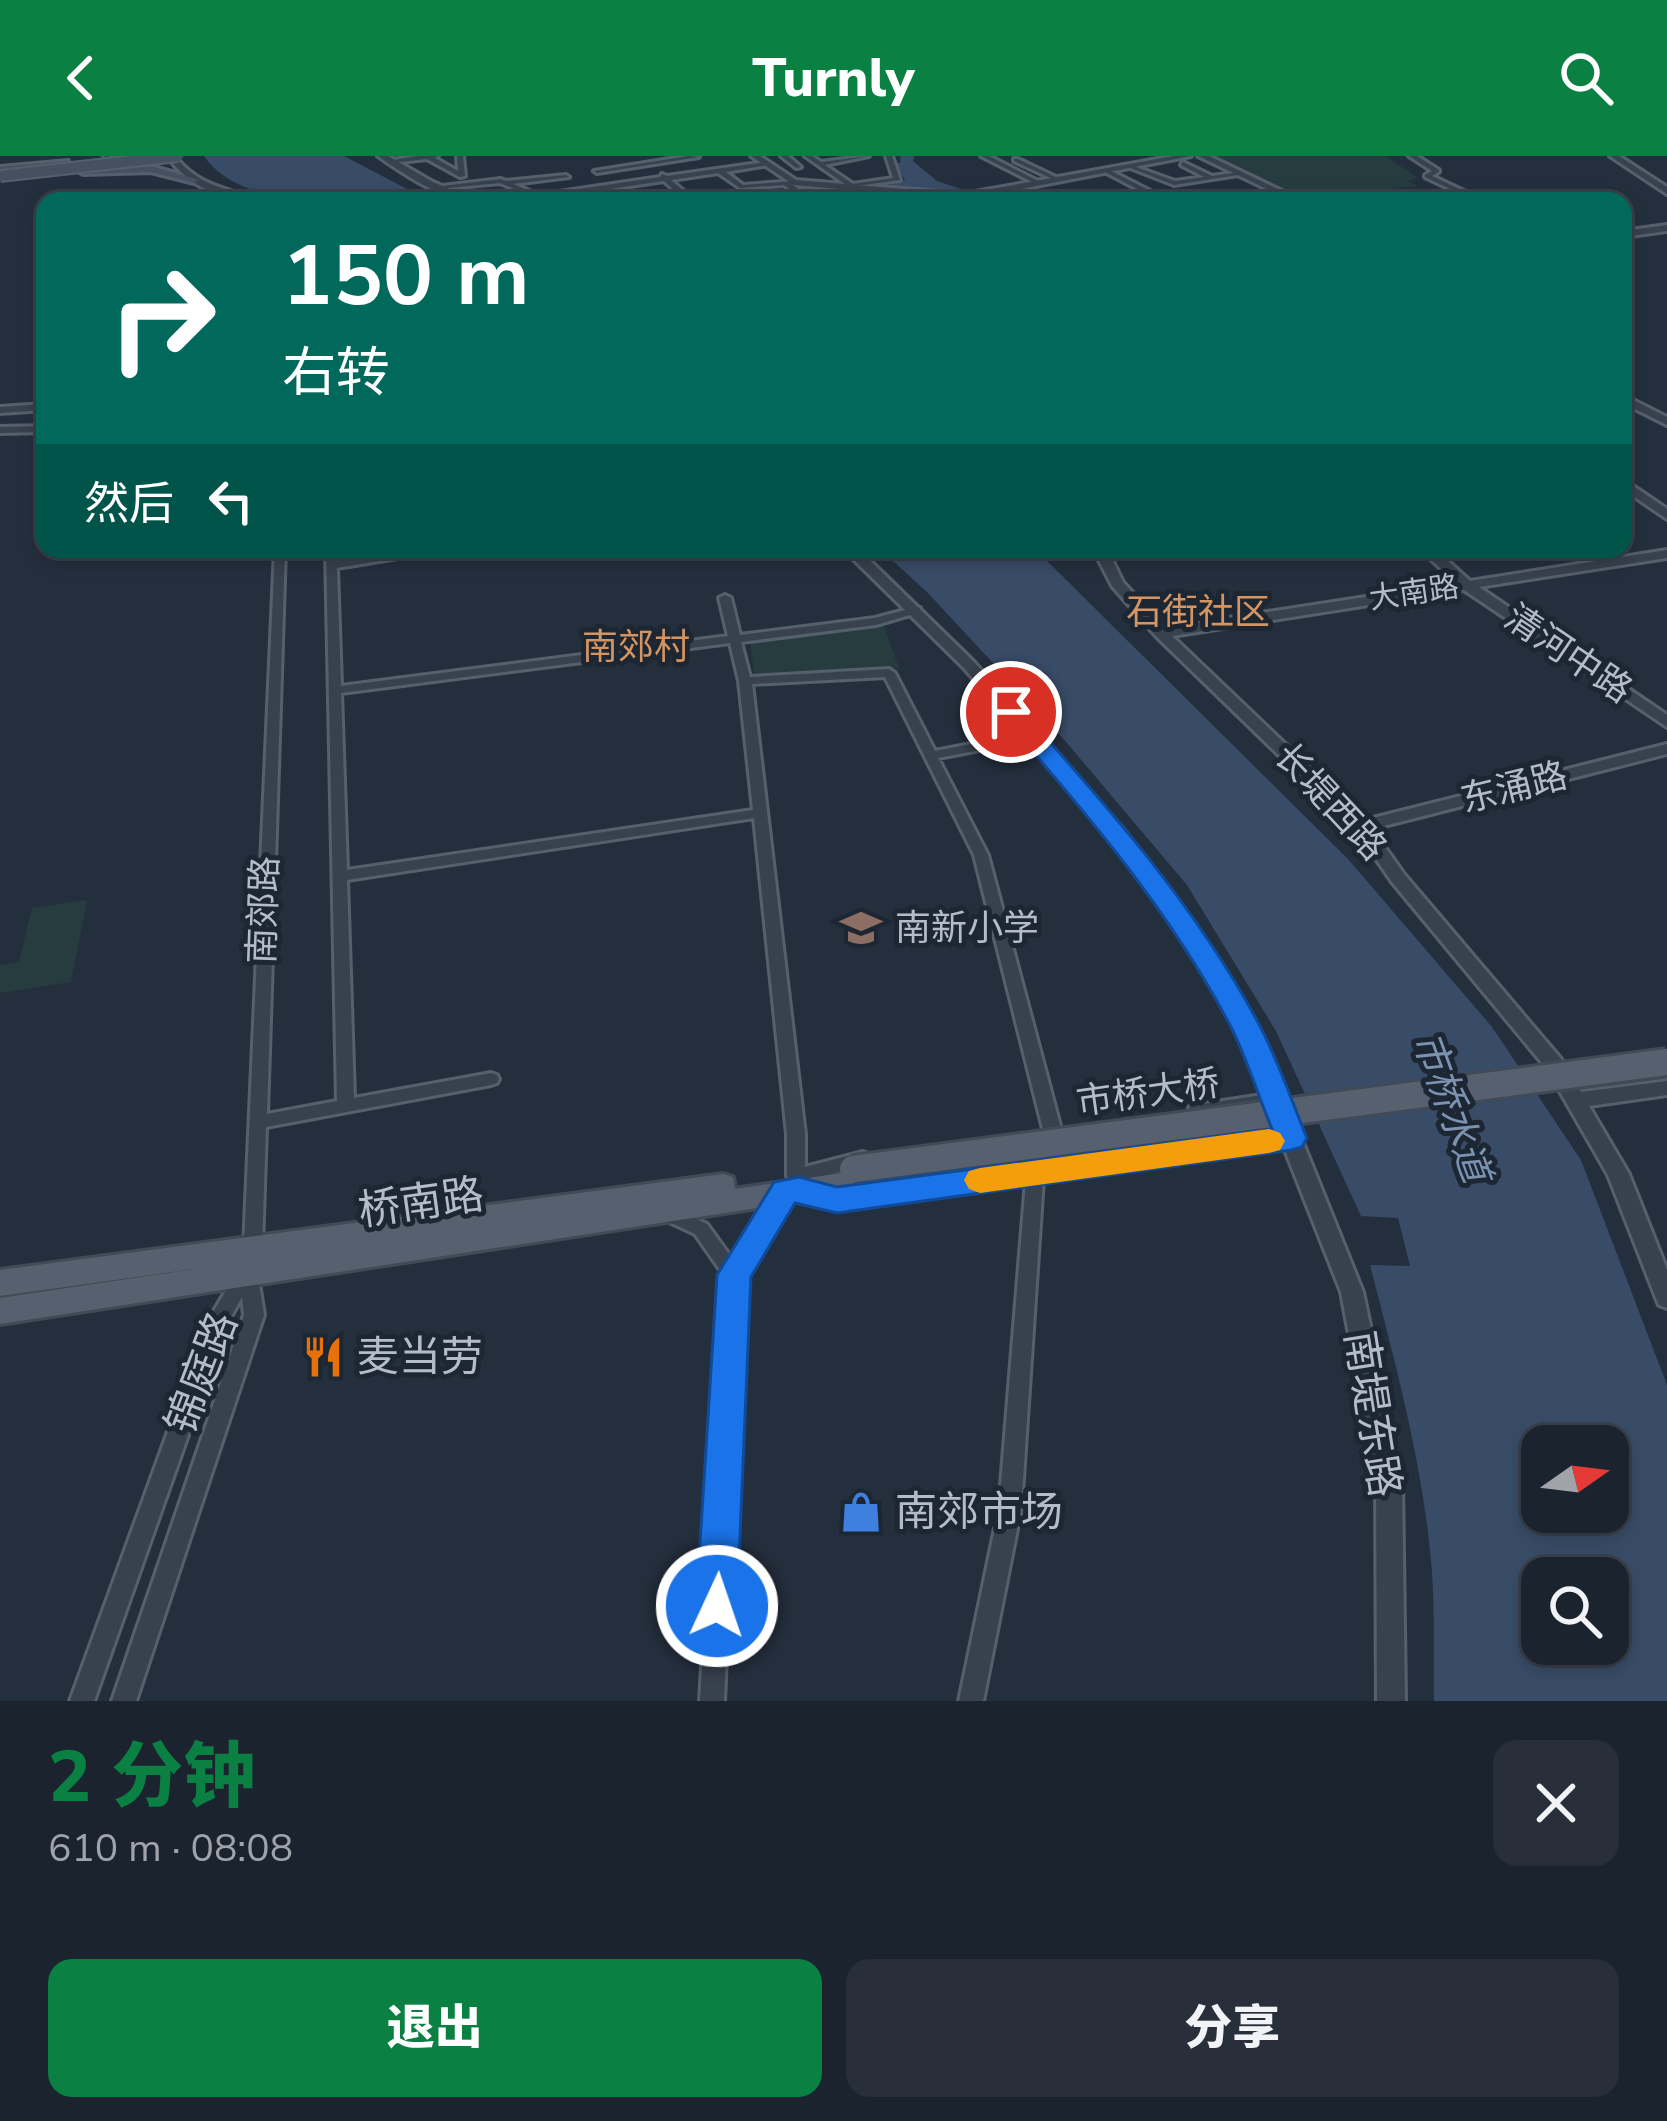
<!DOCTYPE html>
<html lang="zh">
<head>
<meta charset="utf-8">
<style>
	body { margin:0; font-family:"Nunito Sans","Noto Sans SC",sans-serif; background:#282f3a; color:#f1f3f6; height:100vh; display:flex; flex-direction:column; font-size:45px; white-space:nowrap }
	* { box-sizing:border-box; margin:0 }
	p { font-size:39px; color:#a0a4aa }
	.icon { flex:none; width:66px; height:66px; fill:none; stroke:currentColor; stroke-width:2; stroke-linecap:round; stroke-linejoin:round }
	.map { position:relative; height:1545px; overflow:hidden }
	.panel { display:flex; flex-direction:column; background:#1b232e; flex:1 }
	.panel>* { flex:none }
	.guide { position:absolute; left:36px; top:36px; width:1596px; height:366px; border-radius:24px; box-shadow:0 6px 18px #0003,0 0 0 3px #39404a; background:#00695c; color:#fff; overflow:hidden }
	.needle { width:78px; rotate:76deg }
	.buttons { position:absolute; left:1521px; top:1269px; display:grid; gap:24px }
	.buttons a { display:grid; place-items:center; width:108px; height:108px; border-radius:24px; background:#1b232e; box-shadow:0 6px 18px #0003,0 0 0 3px #39404a; font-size:60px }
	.pin { position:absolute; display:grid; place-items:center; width:102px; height:102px; color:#fff; margin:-51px; border:6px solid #fff; border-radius:50%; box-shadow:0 3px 12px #0007 }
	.me { position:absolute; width:132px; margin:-66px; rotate:3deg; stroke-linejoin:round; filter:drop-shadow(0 0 9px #0008) }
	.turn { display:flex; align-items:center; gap:42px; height:252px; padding:0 48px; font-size:54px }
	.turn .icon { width:156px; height:156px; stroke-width:2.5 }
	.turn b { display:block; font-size:84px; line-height:102px }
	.then { display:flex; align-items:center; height:114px; padding:0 48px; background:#0003; gap:24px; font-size:45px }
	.round { display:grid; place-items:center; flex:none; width:126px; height:126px; border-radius:24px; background:#282f3a }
	.overview { display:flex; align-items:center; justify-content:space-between; height:204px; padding:0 48px }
	h1 { font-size:72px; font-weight:800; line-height:90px; color:#0b8043 }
	.action { display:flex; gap:24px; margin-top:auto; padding:24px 48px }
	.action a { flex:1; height:138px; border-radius:24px; background:#0b8043; color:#fff; font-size:48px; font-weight:800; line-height:138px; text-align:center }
	.action a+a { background:#282f3a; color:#f1f3f6 }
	header { display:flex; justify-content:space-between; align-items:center; height:156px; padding:0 48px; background:#0b8043; color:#fff; font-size:54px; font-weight:800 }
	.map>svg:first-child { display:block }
</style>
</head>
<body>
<header><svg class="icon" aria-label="back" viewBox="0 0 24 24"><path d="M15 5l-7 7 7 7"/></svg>Turnly<svg class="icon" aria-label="search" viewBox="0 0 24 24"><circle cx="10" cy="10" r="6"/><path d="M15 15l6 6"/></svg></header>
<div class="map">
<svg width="1667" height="1545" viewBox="0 0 1667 1545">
	<rect width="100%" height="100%" fill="#242f3e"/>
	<g fill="#263c3f">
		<polygon points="1209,0 1385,0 1417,21 1408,25 1419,30 1304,43"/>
		<polygon points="884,470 899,512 754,519 750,485"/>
		<polygon points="87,744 71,826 0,837 0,809 19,806 32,752"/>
	</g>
	<g fill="#394c67" fill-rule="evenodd">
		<path d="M204,0H344L430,45C366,45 244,59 204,0Z"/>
		<polygon points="914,6 937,25 967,35 909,39 894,45 843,45 905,24 895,7"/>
		<path d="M880,393H1035L1348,703L1492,871L1581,1004L1667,1229V1545H1434C1433,1502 1435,1459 1432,1416C1424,1312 1396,1210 1370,1109L1410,1110L1398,1062L1361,1060L1276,875L1187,729L1067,587L928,437ZM1542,1290H1608V1356H1542ZM1542,1422H1608V1488H1542Z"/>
	</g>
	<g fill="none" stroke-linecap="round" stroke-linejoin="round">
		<path fill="#394c67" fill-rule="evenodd" d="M900,0H914L913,5L934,26L1006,45C980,45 951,31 926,34C905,37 889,45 867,45L919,27L901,9Z"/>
		<g stroke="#565f6c" stroke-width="6">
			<g id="minor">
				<polygon points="104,0 110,0 110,1 107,3"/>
				<polygon points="417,0 438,0 435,2 458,15 457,0 463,0 465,20 460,21 427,3 391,7 388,5"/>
				<polygon points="689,0 699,1 597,17 594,15"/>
				<polygon points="781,0 788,0 801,11 796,12"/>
				<polygon points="805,0 812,0 821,6 869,0 825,9 853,28 893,22 886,0 892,0 900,24 849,31"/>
				<polygon points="981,0 989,0 1044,28 1038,29"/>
				<polygon points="1409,0 1417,0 1439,14 1439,16 1432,20 1485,45 1475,45 1425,21 1425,19 1432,15"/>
				<polygon points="1014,3 1018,3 1062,24 1057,25 1014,5"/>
				<polygon points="766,6 768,9 726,16 743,29 796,25 796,27 792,28 813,45 805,45 784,29 740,32 718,17 671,24 695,45 687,45 679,38 634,45 615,45 675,35 664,25 528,45 509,45 531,40 500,27 438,33 434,31 501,23 506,25 566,19 569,21 513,28 539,39 660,21 662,18 667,20"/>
				<polygon points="1183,6 1212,20 1241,16 1244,18 1174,29 1128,11 1133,10 1175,25 1204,21 1181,9"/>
				<polygon points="1105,14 1109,14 1170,45 1160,45 1105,16"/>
				<polygon points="1289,38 1292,42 1258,45 1262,43"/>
				<polygon points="45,248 45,254 0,257 0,251"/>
				<path d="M275,393H285L267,958L337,945L326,393H336L337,405L413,393H439L434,396L337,412L341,530L728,480L719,442L725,439L731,442L740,479L875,462L916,451L920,452V456L876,469L741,486L750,521L889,513L895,517L935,595L1033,576L1039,580L1033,584L938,602L988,699L1062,977L1059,982L1053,984L1047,982L1044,977L974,699L885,521L752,528L805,978V1011L863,996L869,998L872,1003L869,1008L796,1027L790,1025L787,1020V978L754,662L347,724L354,942L491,917L497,919L499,923L497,927L491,929L266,971L262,1091L257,1115L264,1159L136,1545H112L244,1159L242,1141L228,1166L94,1545H70L209,1163L239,1113L244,1091ZM730,487L739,525L753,654L347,714L341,537Z"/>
				<polygon points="1276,937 1282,939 1284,943 1282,947 1276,949 1196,961 1190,960 1188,955 1190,950 1196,949"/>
				<polygon points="1291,975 1297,977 1300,982 1297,987 1291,989 1043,1023 1021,1353 983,1545 959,1545 999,1353 1026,1025 837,1051 801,1041 798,1036 801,1031 807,1029 837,1037"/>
				<polygon points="785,1028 791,1030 794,1035 743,1120 724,1545 700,1545 725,1121 695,1078 663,1063 660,1058 663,1053 669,1051 707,1068 733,1104 779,1030"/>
			</g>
		</g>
		<g stroke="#565f6c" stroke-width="6">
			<g id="tertiary">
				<path d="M167,0H175C198,31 230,33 262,45C224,45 190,32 167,0Z"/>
				<path d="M378,0H388L433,26L477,45C443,45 405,19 378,0Z"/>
				<polygon points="751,0 760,0 796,24 964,38 1174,0 1191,0 964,44 794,29"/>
				<polygon points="1198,0 1209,0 1303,45 1292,45"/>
				<polygon points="1610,0 1619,0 1667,31 1667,38"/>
				<polygon points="1667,69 1667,75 1623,81 1623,75"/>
				<polygon points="1623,239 1667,261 1667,269 1623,247"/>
				<polygon points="45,270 45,276 0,277 0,271"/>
				<polygon points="1623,323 1667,353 1667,363 1623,333"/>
				<polygon points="843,393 858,393 973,505 1124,674 1197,773 1258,875 1363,1136 1402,1322 1405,1545 1377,1545 1376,1322 1341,1136 1238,875 1184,780 1112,682 963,511"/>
				<polygon points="1093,393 1107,393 1123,426 1164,472 1456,427 1420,393 1435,393 1470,425 1667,394 1667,402 1479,431 1667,559 1667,571 1464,434 1172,480 1365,664 1667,588 1667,598 1372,673 1404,718 1561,903 1581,936 1667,925 1667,939 1589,950 1629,1018 1667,1114 1667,1152 1659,1149 1656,1142 1608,1019 1547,913 1392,726 1356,674 1156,480 1112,430"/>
			</g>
		</g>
		<g stroke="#565f6c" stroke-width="6">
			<g id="secondary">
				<polygon points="68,5 65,10 0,17 0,11"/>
				<polygon points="151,10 199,24 194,27 151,16 83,18 78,15"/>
			</g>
		</g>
		<g stroke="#414a57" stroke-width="6">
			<polygon id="primary" points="855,1015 865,1018 869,1026 865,1034 855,1037 0,1168 0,1142 208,1111 0,1140 0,1114 723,1018 733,1021 735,1033"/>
		</g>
		<use href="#minor" fill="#38414e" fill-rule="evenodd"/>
		<use href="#tertiary" fill="#38414e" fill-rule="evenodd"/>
		<use href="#secondary" fill="#465061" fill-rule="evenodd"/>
		<use href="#primary" fill="#56606e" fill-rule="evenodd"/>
		<g stroke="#565f6c" stroke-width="14" stroke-linecap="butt">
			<polyline id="secondary-bridge" points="0,20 178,0"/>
		</g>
		<g stroke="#414a57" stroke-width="32" stroke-linecap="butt">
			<polyline id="primary-bridge" points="853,1013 1667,906"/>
		</g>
		<use href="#secondary-bridge" stroke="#465061" stroke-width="10"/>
		<use href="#primary-bridge" stroke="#56606e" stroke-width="26"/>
	</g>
	<path fill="#1a73e8" stroke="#114b97" stroke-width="3" d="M1011,549L1019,551C1109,652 1198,752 1261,872C1279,907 1292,946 1307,982L1302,991L1291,994L837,1057L795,1047L751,1121L737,1450L731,1465L717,1471L702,1465L696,1450L717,1119L774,1026L799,1021L837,1031L1272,973C1258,939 1247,903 1231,871C1170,755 1088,659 1003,561V551Z"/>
	<polygon fill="#f59e0b" points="1269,973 1280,977 1285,985 1280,994 1269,997 980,1037 969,1033 964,1024 969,1015 980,1012"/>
	<defs>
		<g id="school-bare" transform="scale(3.24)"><path d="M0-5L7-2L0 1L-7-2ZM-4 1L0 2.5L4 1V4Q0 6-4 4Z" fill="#8d6e63" stroke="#1d2633" stroke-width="2.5" paint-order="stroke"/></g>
		<g id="restaurant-bare" transform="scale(3.24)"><path d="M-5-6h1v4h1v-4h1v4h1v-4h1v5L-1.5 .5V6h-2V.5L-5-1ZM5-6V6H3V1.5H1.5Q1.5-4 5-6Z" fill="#e8710a" stroke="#1d2633" stroke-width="2.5" paint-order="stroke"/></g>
		<g id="shop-bare" transform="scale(3.24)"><path d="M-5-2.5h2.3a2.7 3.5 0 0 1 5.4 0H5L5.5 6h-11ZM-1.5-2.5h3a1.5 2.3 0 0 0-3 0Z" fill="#3f7fe0" stroke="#1d2633" stroke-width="2.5" paint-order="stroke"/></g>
	</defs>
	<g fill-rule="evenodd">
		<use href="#school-bare" x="861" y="772"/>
		<use href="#restaurant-bare" x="323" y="1201"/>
		<use href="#shop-bare" x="861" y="1356"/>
	</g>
	<g text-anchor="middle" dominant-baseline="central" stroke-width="10" stroke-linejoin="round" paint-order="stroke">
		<g font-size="30" fill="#b4bcc9" stroke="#1d2633">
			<text transform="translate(1414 437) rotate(-8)">大南路</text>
		</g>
		<g font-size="36" fill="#d59563" stroke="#1d2633">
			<text x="1198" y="456">石街社区</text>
			<text x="636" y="491">南郊村</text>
		</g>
		<g font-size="36" fill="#b4bcc9" stroke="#1d2633">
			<text transform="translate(1568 498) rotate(34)">清河中路</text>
			<text transform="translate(1514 632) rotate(-14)">东涌路</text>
			<text transform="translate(1330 646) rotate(47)">长堤西路</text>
			<text transform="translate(264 754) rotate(-88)">南郊路</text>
			<text transform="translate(1148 937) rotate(-8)">市桥大桥</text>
		</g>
		<g font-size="36" fill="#b4bcc9" stroke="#1d2633" text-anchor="start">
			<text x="895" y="772">南新小学</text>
		</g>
		<g font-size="39" font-style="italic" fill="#7c92b1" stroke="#1d2633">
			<text transform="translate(1451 951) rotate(70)">市桥水道</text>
		</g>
		<g font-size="42" fill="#b4bcc9" stroke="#1d2633">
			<text transform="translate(421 1047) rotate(-8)">桥南路</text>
			<text transform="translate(202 1217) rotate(-69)">锦庭路</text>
			<text transform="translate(1372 1258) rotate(81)">南堤东路</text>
		</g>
		<g font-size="42" fill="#b4bcc9" stroke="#1d2633" text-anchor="start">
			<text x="357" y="1201">麦当劳</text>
			<text x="895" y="1356">南郊市场</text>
		</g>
	</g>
</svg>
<div class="buttons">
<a><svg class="needle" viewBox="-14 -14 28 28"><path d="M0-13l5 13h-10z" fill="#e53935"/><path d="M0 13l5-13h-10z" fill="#a0a4aa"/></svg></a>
<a><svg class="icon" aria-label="search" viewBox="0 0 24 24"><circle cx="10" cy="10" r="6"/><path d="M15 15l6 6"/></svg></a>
</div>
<div class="pin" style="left:1011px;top:556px;background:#d93025"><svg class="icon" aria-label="arrive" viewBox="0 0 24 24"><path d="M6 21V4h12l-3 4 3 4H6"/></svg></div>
<svg class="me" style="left:717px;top:1450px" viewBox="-20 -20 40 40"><circle r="17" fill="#1a73e8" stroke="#fff" stroke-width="3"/><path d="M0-11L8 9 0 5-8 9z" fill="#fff"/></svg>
<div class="guide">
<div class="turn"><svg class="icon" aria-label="right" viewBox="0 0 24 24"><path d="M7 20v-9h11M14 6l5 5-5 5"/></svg><div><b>150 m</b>右转</div></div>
<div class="then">然后<svg class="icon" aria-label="left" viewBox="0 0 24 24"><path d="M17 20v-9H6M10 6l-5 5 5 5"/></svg></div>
</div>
</div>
<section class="panel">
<div class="overview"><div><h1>2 分钟</h1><p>610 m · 08:08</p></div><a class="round"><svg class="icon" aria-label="close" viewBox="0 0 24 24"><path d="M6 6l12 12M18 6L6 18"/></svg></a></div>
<div class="action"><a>退出</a><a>分享</a></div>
</section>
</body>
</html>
